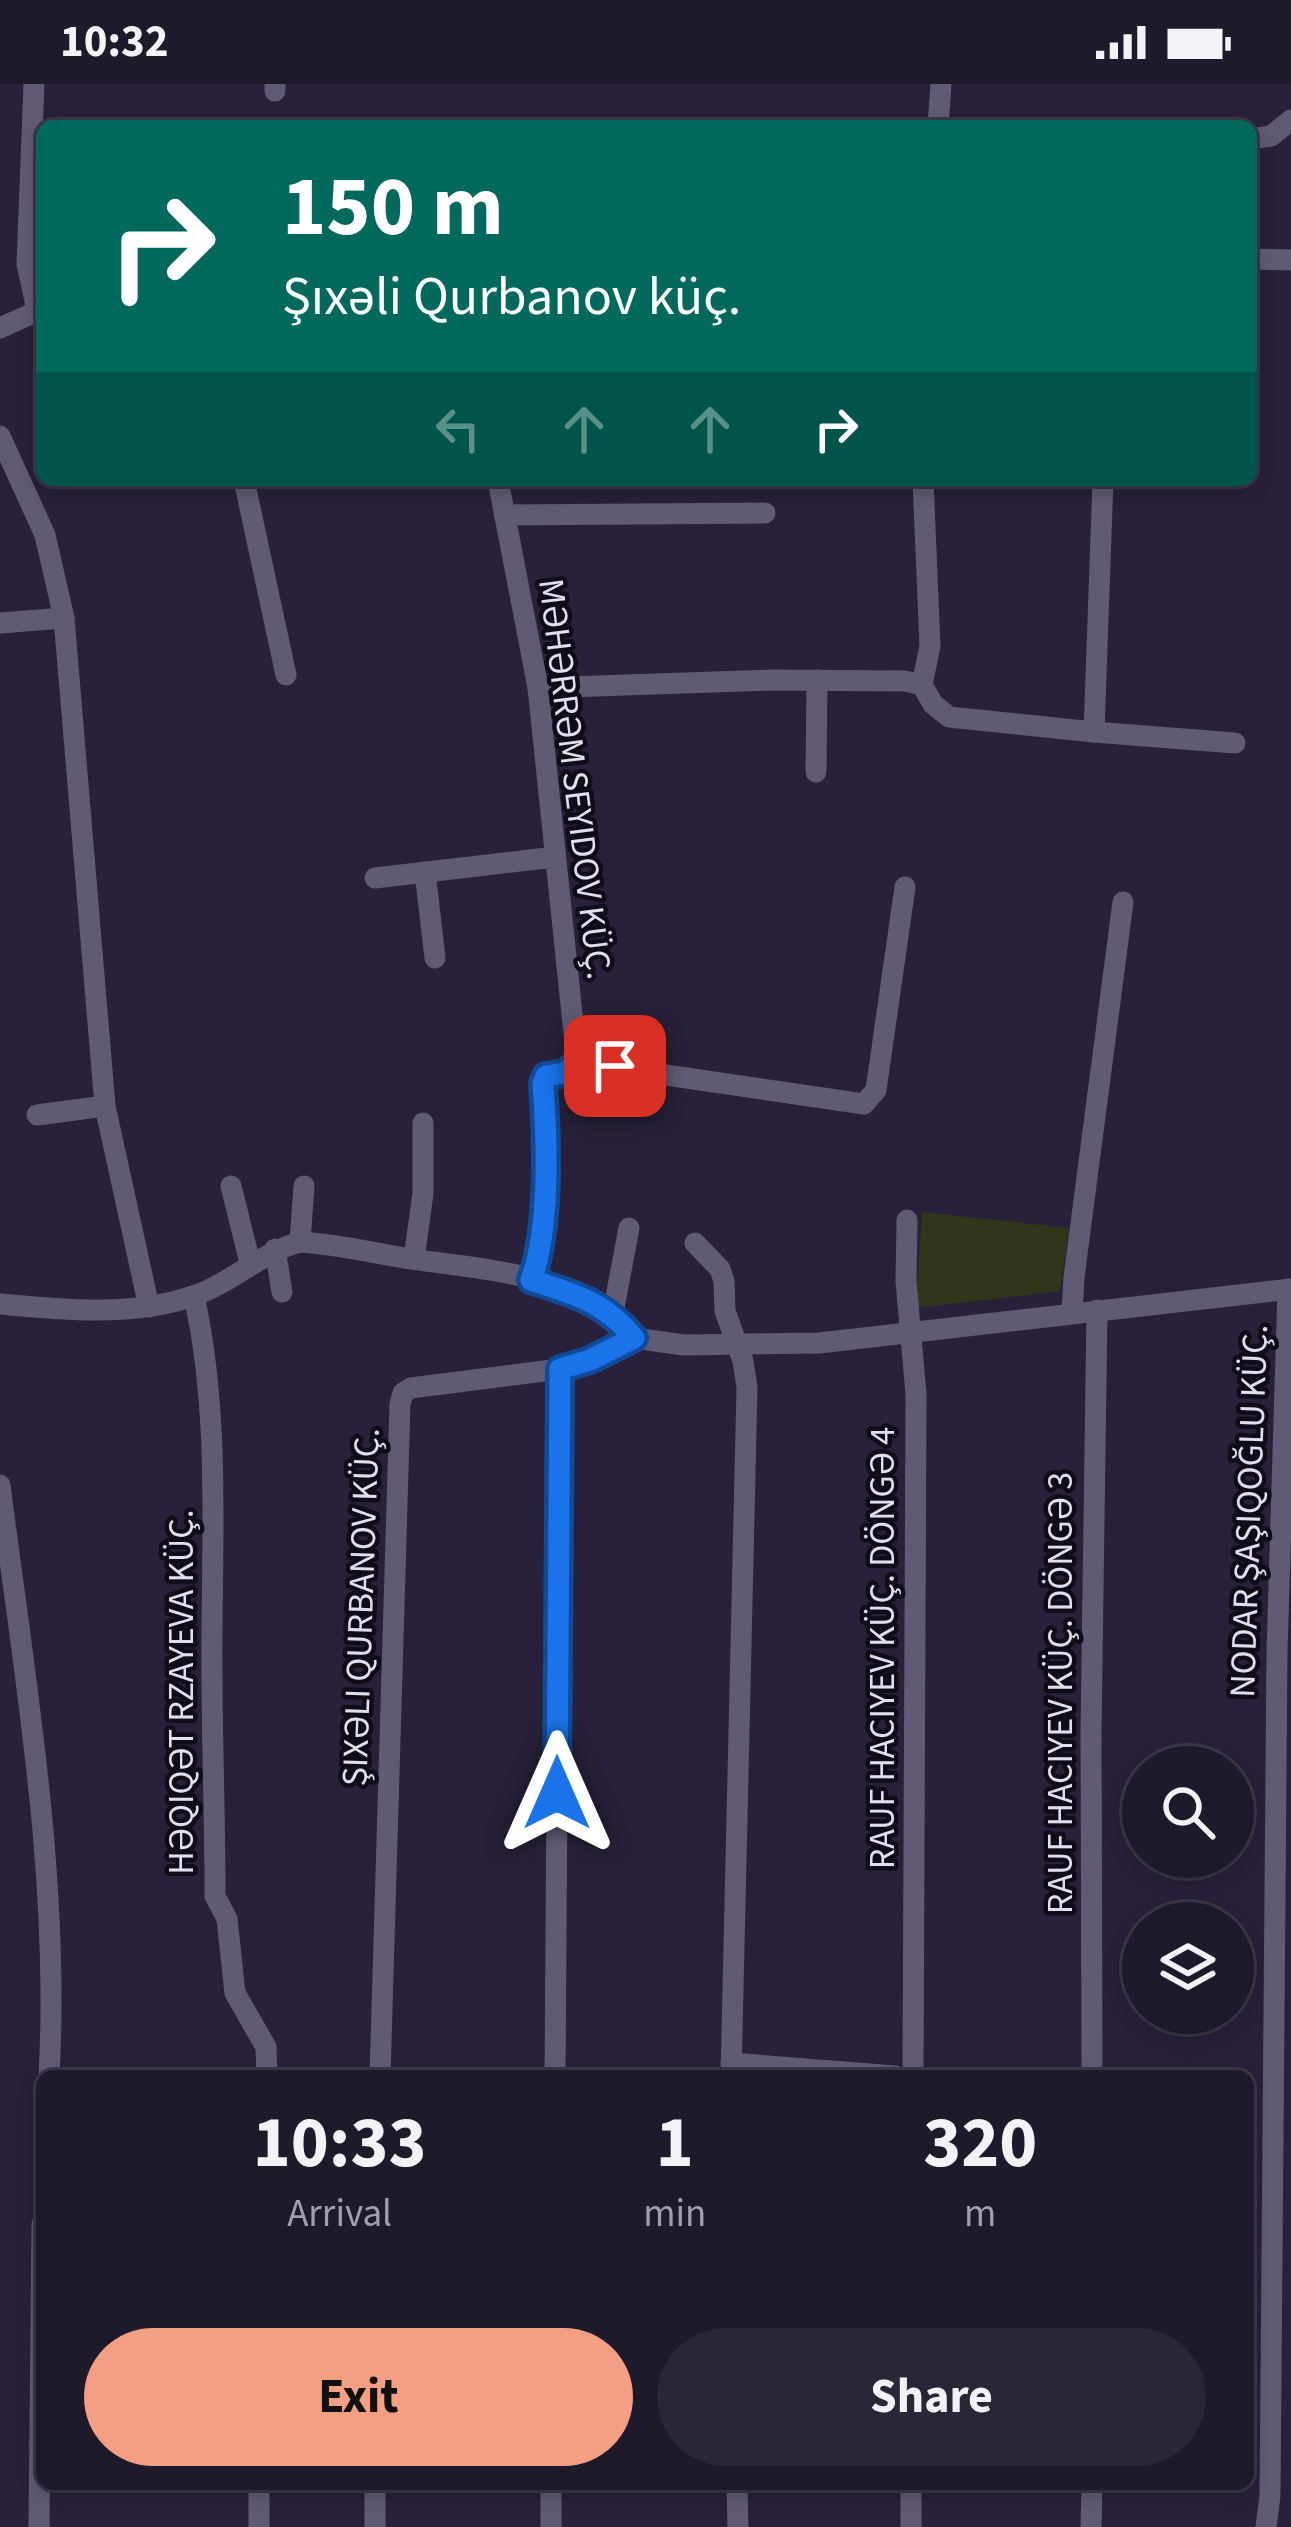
<!DOCTYPE html>
<html lang="en">
<head>
<meta charset="utf-8">
<style>
	body { margin:0; font-family:"Source Sans 3",sans-serif; background:#2b2637; color:#f1f3f6; height:100vh; display:flex; flex-direction:column; font-size:45px; white-space:nowrap }
	* { box-sizing:border-box; margin:0 }
	p { font-size:39px; color:#a1a0a9 }
	.icon { flex:none; width:66px; height:66px; fill:none; stroke:currentColor; stroke-width:2; stroke-linecap:round; stroke-linejoin:round }
	.map { position:relative; flex:1; overflow:hidden }
	.panel { position:absolute; left:36px; top:1986px; width:1218px; height:420px; display:flex; flex-direction:column; background:#1e192b; border-radius:18px; box-shadow:0 6px 18px #0003,0 0 0 3px #3c3847 }
	.panel>* { flex:none }
	.hud { position:absolute; left:36px; top:36px; width:1221px; height:366px; border-radius:18px; box-shadow:0 6px 18px #0003,0 0 0 3px #3c3847; background:#00695c; color:#fff; overflow:hidden }
	.buttons { position:absolute; left:1122px; top:1662px; display:grid; gap:24px }
	.buttons a { display:grid; place-items:center; width:132px; height:132px; border-radius:50%; background:#1e192b; box-shadow:0 6px 18px #0003,0 0 0 3px #3c3847; font-size:60px }
	.pin { position:absolute; display:grid; place-items:center; width:102px; height:102px; color:#fff; margin:-51px; border-radius:24px; box-shadow:0 6px 18px #0006 }
	.me { position:absolute; width:132px; margin:-66px; rotate:0deg; stroke-linejoin:round; filter:drop-shadow(0 0 9px #0008) }
	.turn { display:flex; align-items:center; gap:42px; height:252px; padding:0 48px; font-size:54px }
	.turn .icon { width:156px; height:156px; stroke-width:2.5 }
	.turn b { display:block; font-size:84px; line-height:102px }
	.lanes { display:flex; align-items:center; height:114px; padding:0 48px; background:#0003; justify-content:center; gap:60px; direction:ltr }
	.lanes .off { opacity:.35 }
	.eta { display:flex; justify-content:space-evenly; align-items:center; height:204px; text-align:center }
	.eta b { font-size:72px; font-weight:700; line-height:84px }
	.cta { display:flex; gap:24px; margin-top:auto; padding:24px 48px }
	.cta a { flex:1; height:138px; border-radius:72px; background:#f39f84; color:#111; font-size:48px; font-weight:700; line-height:138px; text-align:center }
	.cta a+a { background:#2b2637; color:#f1f3f6 }
	.status { display:flex; justify-content:space-between; align-items:center; height:84px; padding:0 60px; background:#1e192b; direction:ltr }
	.status svg { height:33px; fill:currentColor }
	.map>svg:first-child { display:block }
</style>
</head>
<body>
<div class="status"><b>10:32</b><svg viewBox="0 0 49 12"><path d="M0 12V9h3v3zM5 12V6h3v6zM10 12V3h3v9zM15 12V0h3v12zM26 1h20v11H26zM47 4h2v5h-2z"/></svg></div>
<div class="map">
<svg width="1291" height="2443" viewBox="0 0 1291 2443">
	<rect width="100%" height="100%" fill="#282139"/>
	<polygon fill="#303619" points="922,1128 1069,1144 1060,1207 916,1224"/>
	<g fill="none" stroke-linecap="round" stroke-linejoin="round">
		<g stroke="#615a75" stroke-width="21">
			<polyline points="34,0 27,180 37,226"/>
			<polyline points="275,7 275,0"/>
			<polyline points="938,42 941,0"/>
			<polyline points="1251,55 1271,52 1291,36"/>
			<polyline points="1251,175 1291,176"/>
			<polyline points="0,244 42,225"/>
			<polyline points="0,352 45,451 64,534 105,1022 149,1223"/>
			<polyline points="244,396 286,591"/>
			<path d="M498,396L538,604L577,978L572,986L546,992L543,1000C547,1058 551,1141 531,1196"/>
			<polyline points="504,431 765,429"/>
			<polyline points="0,539 64,534"/>
			<polyline points="922,601 930,562 923,396"/>
			<polyline points="538,604 774,596 905,597 922,601 933,620 949,633 1094,648 1103,396"/>
			<polyline points="1094,648 1235,659"/>
			<polyline points="816,688 817,596"/>
			<polyline points="425,788 435,874"/>
			<polyline points="375,794 555,773"/>
			<polyline points="577,978 864,1020 876,1006 905,803"/>
			<polyline points="37,1031 105,1022"/>
			<polyline points="231,1102 250,1179"/>
			<polyline points="907,1136 906,1197 916,1310 913,1992"/>
			<polyline points="300,1158 304,1102"/>
			<polyline points="695,1159 720,1185 724,1197 725,1227 743,1277 747,1303 731,1992"/>
			<polyline points="275,1165 282,1208"/>
			<polyline points="414,1175 423,1109 423,1039"/>
			<path d="M194,1212C218,1320 213,1434 212,1544C211,1633 215,1722 215,1812L227,1835L235,1909L266,1963L267,1992"/>
			<path d="M0,1220C63,1226 132,1233 193,1212C232,1199 260,1169 300,1158C337,1160 374,1169 411,1175C489,1186 580,1190 634,1254"/>
			<polyline points="613,1229 629,1144"/>
			<polyline points="1072,1229 1074,1193 1123,818"/>
			<path d="M0,1401C25,1597 60,1794 49,1992"/>
			<polyline points="731,1979 895,1992"/>
			<polyline points="380,1992 400,1320 403,1309 411,1304 560,1285 590,1276 634,1254 684,1261 819,1259 1291,1205"/>
			<polyline points="555,1992 560,1285"/>
			<polyline points="1092,1992 1091,1648 1097,1226"/>
			<polyline points="737,2400 738,2443"/>
			<polyline points="39,2443 42,2140"/>
			<polyline points="259,2443 259,2400"/>
			<polyline points="375,2443 375,2400"/>
			<polyline points="551,2443 551,2400"/>
			<polyline points="911,2443 911,2400"/>
			<polyline points="1091,2443 1092,2400"/>
			<polyline points="1266,2443 1270,2412 1277,1568 1288,1205"/>
		</g>
	</g>
	<g fill="none" stroke-linecap="round" stroke-linejoin="round">
		<g stroke="#114b97" stroke-width="30">
			<path id="route" d="M557,1709L560,1285L590,1276L634,1254C603,1217 576,1211 531,1196C550,1145 547,1055 543,1000L546,992L565,989L577,978L615,982"/>
		</g>
		<use href="#route" stroke="#1a73e8" stroke-width="21"/>
	</g>
	<g text-anchor="middle" dominant-baseline="central" stroke-width="9" stroke-linejoin="round" paint-order="stroke">
		<g font-size="36" fill="#e1deee" stroke="#100d18">
			<text transform="translate(575 695) rotate(83)">MƏHƏRRƏM SEYIDOV KÜÇ.</text>
			<text transform="translate(1249 1427) rotate(-88)">NODAR ŞAŞIQOĞLU KÜÇ.</text>
			<text transform="translate(361 1523) rotate(-88)">ŞIXƏLI QURBANOV KÜÇ.</text>
			<text transform="translate(882 1564) rotate(-90)">RAUF HACIYEV KÜÇ. DÖNGƏ 4</text>
			<text transform="translate(181 1608) rotate(-90)">HƏQIQƏT RZAYEVA KÜÇ.</text>
			<text transform="translate(1060 1609) rotate(-90)">RAUF HACIYEV KÜÇ. DÖNGƏ 3</text>
		</g>
	</g>
</svg>
<div class="buttons">
<a><svg class="icon" aria-label="search" viewBox="0 0 24 24"><circle cx="10" cy="10" r="6"/><path d="M15 15l6 6"/></svg></a>
<a><svg class="icon" aria-label="layers" viewBox="0 0 24 24"><path d="M12 4l9 5-9 5-9-5zM3 14l9 5 9-5"/></svg></a>
</div>
<div class="pin" style="left:615px;top:982px;background:#d93025"><svg class="icon" aria-label="arrive" viewBox="0 0 24 24"><path d="M6 21V4h12l-3 4 3 4H6"/></svg></div>
<svg class="me" style="left:557px;top:1709px" viewBox="-20 -20 40 40"><path d="M0-17L14 15 0 8-14 15z" fill="#1a73e8" stroke="#fff" stroke-width="4"/></svg>
<div class="hud">
<div class="turn"><svg class="icon" aria-label="right" viewBox="0 0 24 24"><path d="M7 20v-9h11M14 6l5 5-5 5"/></svg><div><b>150 m</b>Şıxəli Qurbanov küç.</div></div>
<div class="lanes"><svg class="icon off" aria-label="left" viewBox="0 0 24 24"><path d="M17 20v-9H6M10 6l-5 5 5 5"/></svg><svg class="icon off" aria-label="ahead" viewBox="0 0 24 24"><path d="M12 20V5M6 11l6-6 6 6"/></svg><svg class="icon off" aria-label="ahead" viewBox="0 0 24 24"><path d="M12 20V5M6 11l6-6 6 6"/></svg><svg class="icon" aria-label="right" viewBox="0 0 24 24"><path d="M7 20v-9h11M14 6l5 5-5 5"/></svg></div>
</div>
<section class="panel">
<div class="eta">
<div><b>10:33</b><p>Arrival</p></div>
<div><b>1</b><p>min</p></div>
<div><b>320</b><p>m</p></div>
</div>
<div class="cta"><a>Exit</a><a>Share</a></div>
</section>
</div>
</body>
</html>
